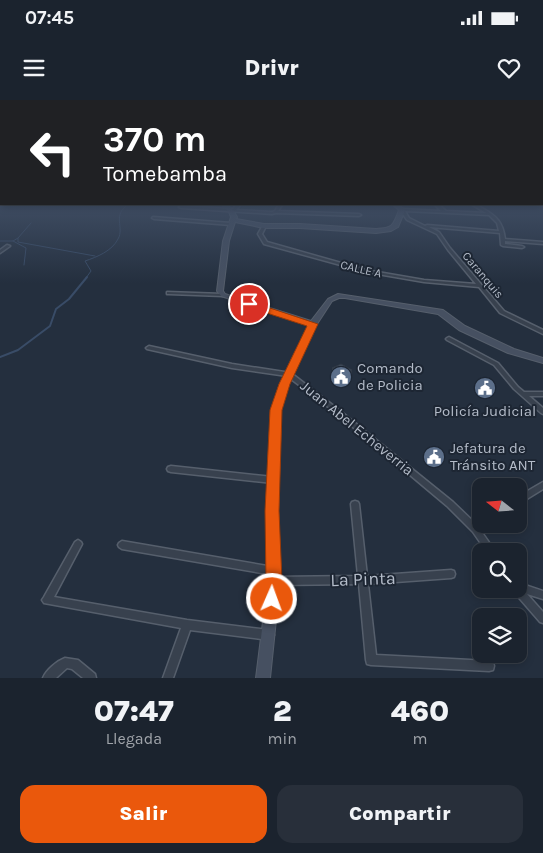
<!DOCTYPE html>
<html lang="es">
<head>
<meta charset="utf-8">
<style>
	body { margin:0; font-family:Karla,sans-serif; background:#282f3a; color:#f1f3f6; height:100vh; display:flex; flex-direction:column; font-size:19px; white-space:nowrap }
	* { box-sizing:border-box; margin:0 }
	p { font-size:16px; color:#a0a4aa }
	.icon { flex:none; width:28px; height:28px; fill:none; stroke:currentColor; stroke-width:2; stroke-linecap:round; stroke-linejoin:round }
	.map { position:relative; height:578px; overflow:hidden }
	.sheet { display:flex; flex-direction:column; background:#1b232e; flex:1 }
	.sheet>* { flex:none }
	.top-card { position:absolute; left:0px; top:0px; width:544px; height:105px; box-shadow:0 2px 8px #0003,0 0 0 1px #39404a; background:#202124; color:#fff; overflow:hidden }
	.needle { width:32px; rotate:287deg }
	.controls { position:absolute; left:472px; top:378px; display:grid; gap:10px }
	.controls a { display:grid; place-items:center; width:55px; height:55px; border-radius:10px; background:#1b232e; box-shadow:0 2px 8px #0003,0 0 0 1px #39404a; font-size:25px }
	.pin { position:absolute; display:grid; place-items:center; width:42px; height:42px; color:#fff; margin:-21px; border:2px solid #fff; border-radius:50%; box-shadow:0 1px 5px #0007 }
	.me { position:absolute; width:55px; margin:-28px; rotate:2deg; stroke-linejoin:round; filter:drop-shadow(0 0 4px #0008) }
	.turn { display:flex; align-items:center; gap:18px; height:105px; padding:0 20px; font-size:22px }
	.turn .icon { width:65px; height:65px; stroke-width:2.5 }
	.turn b { display:block; font-size:35px; line-height:42px }
	.eta { display:flex; justify-content:space-evenly; align-items:center; height:85px; text-align:center }
	.eta b { font-size:30px; font-weight:800; line-height:35px }
	.primary-button { display:flex; gap:10px; margin-top:auto; padding:10px 20px }
	.primary-button a { flex:1; height:58px; border-radius:15px; background:#ea580c; color:#fff; font-size:20px; font-weight:800; line-height:58px; text-align:center }
	.primary-button a+a { background:#282f3a; color:#f1f3f6 }
	.status { display:flex; justify-content:space-between; align-items:center; height:35px; padding:0 25px; background:#1b232e; direction:ltr }
	.status svg { height:14px; fill:currentColor }
	header { display:flex; justify-content:space-between; align-items:center; height:65px; padding:0 20px; background:#1b232e; font-size:22px; font-weight:800 }
	.map>svg:first-child { display:block }
</style>
</head>
<body>
<div class="status"><b>07:45</b><svg viewBox="0 0 49 12"><path d="M0 12V9h3v3zM5 12V6h3v6zM10 12V3h3v9zM15 12V0h3v12zM26 1h20v11H26zM47 4h2v5h-2z"/></svg></div>
<header><svg class="icon" aria-label="menu" viewBox="0 0 24 24"><path d="M4 6h16M4 12h16M4 18h16"/></svg>Drivr<svg class="icon" aria-label="heart" viewBox="0 0 24 24"><path d="M12 20l-8-8c-3-5 5-10 8-4 3-6 11-1 8 4z"/></svg></header>
<div class="map">
<svg width="543" height="578" viewBox="0 0 543 578">
	<rect width="100%" height="100%" fill="#242f3e"/>
	<polygon fill="#263c3f" points="244,104 279,104 273,113 239,111"/>
	<g fill="none" stroke-linecap="round" stroke-linejoin="round">
		<g stroke="#394c67" stroke-width="1">
			<polyline points="31,123 18,138 18,142 95,156"/>
			<polyline points="0,141 13,141 18,138"/>
			<polyline points="13,141 26,148 24,165"/>
			<path d="M86,178L91,171L85,161C97,157 112,151 118,139C125,127 111,115 129,104"/>
		</g>
		<polyline stroke="#394c67" stroke-width="2" points="0,257 18,250 50,226 56,209 69,199 87,177"/>
		<g stroke="#565f6c" stroke-width="3">
			<g id="street">
				<polygon points="237,104 241,104 236,110 272,112 275,111 279,104 283,104 278,111 359,114 361,115 359,116 276,113 272,114 181,108 179,107 181,106 233,109"/>
				<path d="M434,104H438L446,111L486,113L471,104C476,104 478,105 482,108C497,116 503,123 505,139L543,142V144L505,141V144L522,146L524,147L522,148L503,146L501,145L500,133L429,127L439,132L450,148L504,211L543,230V234L500,213L479,187L424,182L366,172L264,144L258,134L263,125H265L266,126L262,134L267,142L366,170L424,180L476,184L448,150L437,134L407,120L400,110L402,109L441,111ZM405,111L489,115L497,123L499,131L427,125L425,126L409,118Z"/>
				<polygon points="153,117 231,123 233,124 231,125 154,119 152,118"/>
				<polygon points="7,145 10,146 0,153 0,150"/>
				<polygon points="167,192 223,194 225,195 223,196 169,194 167,194"/>
				<polygon points="449,237 498,263 518,287 524,292 543,292 543,296 529,296 543,308 543,314 541,313 514,289 494,265 447,240 446,239 447,238"/>
				<polygon points="149,246 232,264 291,273 339,310 453,402 477,425 481,422 481,424 489,424 488,426 481,431 495,451 486,451 473,432 447,406 335,312 287,276 232,268 147,249 146,248"/>
				<polygon points="171,366 273,377 276,378 277,380 276,382 273,383 171,372 168,371 167,369 168,367"/>
				<polygon points="543,382 543,389 522,402 519,403 519,396"/>
				<polygon points="355,401 358,402 359,404 367,476 451,470 454,471 455,474 454,477 451,478 368,484 376,555 489,561 493,562 494,566 493,570 489,571 371,565 367,564 366,560 359,484 274,485 271,484 269,481 271,478 274,477 358,476 351,404 352,402"/>
				<polygon points="78,440 81,442 82,444 54,497 187,520 269,530 272,532 274,535 272,538 269,540 190,530 173,578 163,578 181,528 44,503 42,500 44,497 75,442"/>
				<polygon points="122,441 273,467 276,468 277,471 276,474 273,475 122,449 119,447 118,445 119,443"/>
				<polygon points="519,483 543,491 543,499 527,494 543,512 543,523 540,522 514,492 513,489 519,489"/>
				<path d="M65,558L78,560L95,574L96,578H83L72,569L67,568L56,578H43C46,570 57,561 65,558Z"/>
			</g>
		</g>
		<g stroke="#565f6c" stroke-width="2">
			<path id="secondary" d="M221,104H226L233,110L237,117L236,119L264,124H300L376,129C393,128 393,126 399,110L392,104H397L405,110L398,127L391,131L376,133L300,128H264L235,122L229,141L223,191L225,194L311,221L328,199L338,194L443,210L465,226L514,249L543,258V263L508,253L459,230L438,214L345,198H339L332,201L317,224L288,284L281,310L278,411L280,481L270,578H256L268,481L266,411L271,310L280,284L309,225L221,196L217,191L223,141L231,117L229,112Z"/>
		</g>
		<use href="#street" fill="#38414e" fill-rule="evenodd"/>
		<use href="#secondary" fill="#465061" fill-rule="evenodd"/>
	</g>
	<polygon fill="#3b4654" points="332,268 352,270 351,278 343,283 332,276"/>
	<polygon fill="#303945" points="352,270 351,278 343,283 344,275"/>
	<polygon fill="#455162" stroke="#303945" points="341,264 352,270 344,275 332,268"/>
	<linearGradient id="sky" x2="0" y2="1"><stop stop-color="#141a22"/><stop offset="0.56" stop-color="#3f4d63"/><stop offset="1" stop-color="#3f4d63" stop-opacity="0"/></linearGradient>
	<rect width="543" height="183" fill="url(#sky)"/>
	<polygon fill="#ea580c" stroke="#983908" points="245,202 252,202 318,224 290,284 282,310 279,411 282,481 281,499 278,504 272,507 266,504 264,499 266,481 265,411 270,310 279,284 307,226 245,206"/>
	<defs>
		<g id="civic-disc" transform="scale(1.125)"><circle r="9.5" fill="#5c6f8a" stroke="#1d2633"/><path d="M-.6-6.5H3V-4.5H.6V-3L4-1V1h2V6H-6V1h2V-1L-.6-3ZM-1.2 2.5V6h2.4V2.5Z" fill="#fff"/></g>
	</defs>
	<g fill-rule="evenodd">
		<use href="#civic-disc" x="341" y="277"/>
		<use href="#civic-disc" x="485" y="288"/>
		<use href="#civic-disc" x="434" y="357"/>
	</g>
	<g text-anchor="middle" dominant-baseline="central" stroke-width="4" stroke-linejoin="round" paint-order="stroke">
		<g font-size="12" fill="#b4bcc9" stroke="#1d2633">
			<text transform="translate(361 169) rotate(13)">CALLE A</text>
			<text transform="translate(483 175) rotate(50)">Caranquis</text>
		</g>
		<g font-size="15" fill="#b4bcc9" stroke="#1d2633" text-anchor="start">
			<text x="357" y="268">Comando<tspan x="357" dy="17">de Policia</tspan></text>
			<text x="485" y="311" text-anchor="middle">Policía Judicial</text>
			<text x="450" y="348">Jefatura de<tspan x="450" dy="17">Tránsito ANT</tspan></text>
		</g>
		<g font-size="15" fill="#b4bcc9" stroke="#1d2633">
			<text transform="translate(357 328) rotate(39)">Juan Abel Echeverria</text>
		</g>
		<g font-size="18" fill="#b4bcc9" stroke="#1d2633">
			<text transform="translate(363 479) rotate(-2)">La Pinta</text>
		</g>
	</g>
</svg>
<div class="controls">
<a><svg class="needle" viewBox="-14 -14 28 28"><path d="M0-13l5 13h-10z" fill="#e53935"/><path d="M0 13l5-13h-10z" fill="#a0a4aa"/></svg></a>
<a><svg class="icon" aria-label="search" viewBox="0 0 24 24"><circle cx="10" cy="10" r="6"/><path d="M15 15l6 6"/></svg></a>
<a><svg class="icon" aria-label="layers" viewBox="0 0 24 24"><path d="M12 4l9 5-9 5-9-5zM3 14l9 5 9-5"/></svg></a>
</div>
<div class="pin" style="left:249px;top:204px;background:#d93025"><svg class="icon" aria-label="arrive" viewBox="0 0 24 24"><path d="M6 21V4h12l-3 4 3 4H6"/></svg></div>
<svg class="me" style="left:272px;top:499px" viewBox="-20 -20 40 40"><circle r="17" fill="#ea580c" stroke="#fff" stroke-width="3"/><path d="M0-11L8 9 0 5-8 9z" fill="#fff"/></svg>
<div class="top-card">
<div class="turn"><svg class="icon" aria-label="left" viewBox="0 0 24 24"><path d="M17 20v-9H6M10 6l-5 5 5 5"/></svg><div><b>370 m</b>Tomebamba</div></div>
</div>
</div>
<section class="sheet">
<div class="eta">
<div><b>07:47</b><p>Llegada</p></div>
<div><b>2</b><p>min</p></div>
<div><b>460</b><p>m</p></div>
</div>
<div class="primary-button"><a>Salir</a><a>Compartir</a></div>
</section>
</body>
</html>
